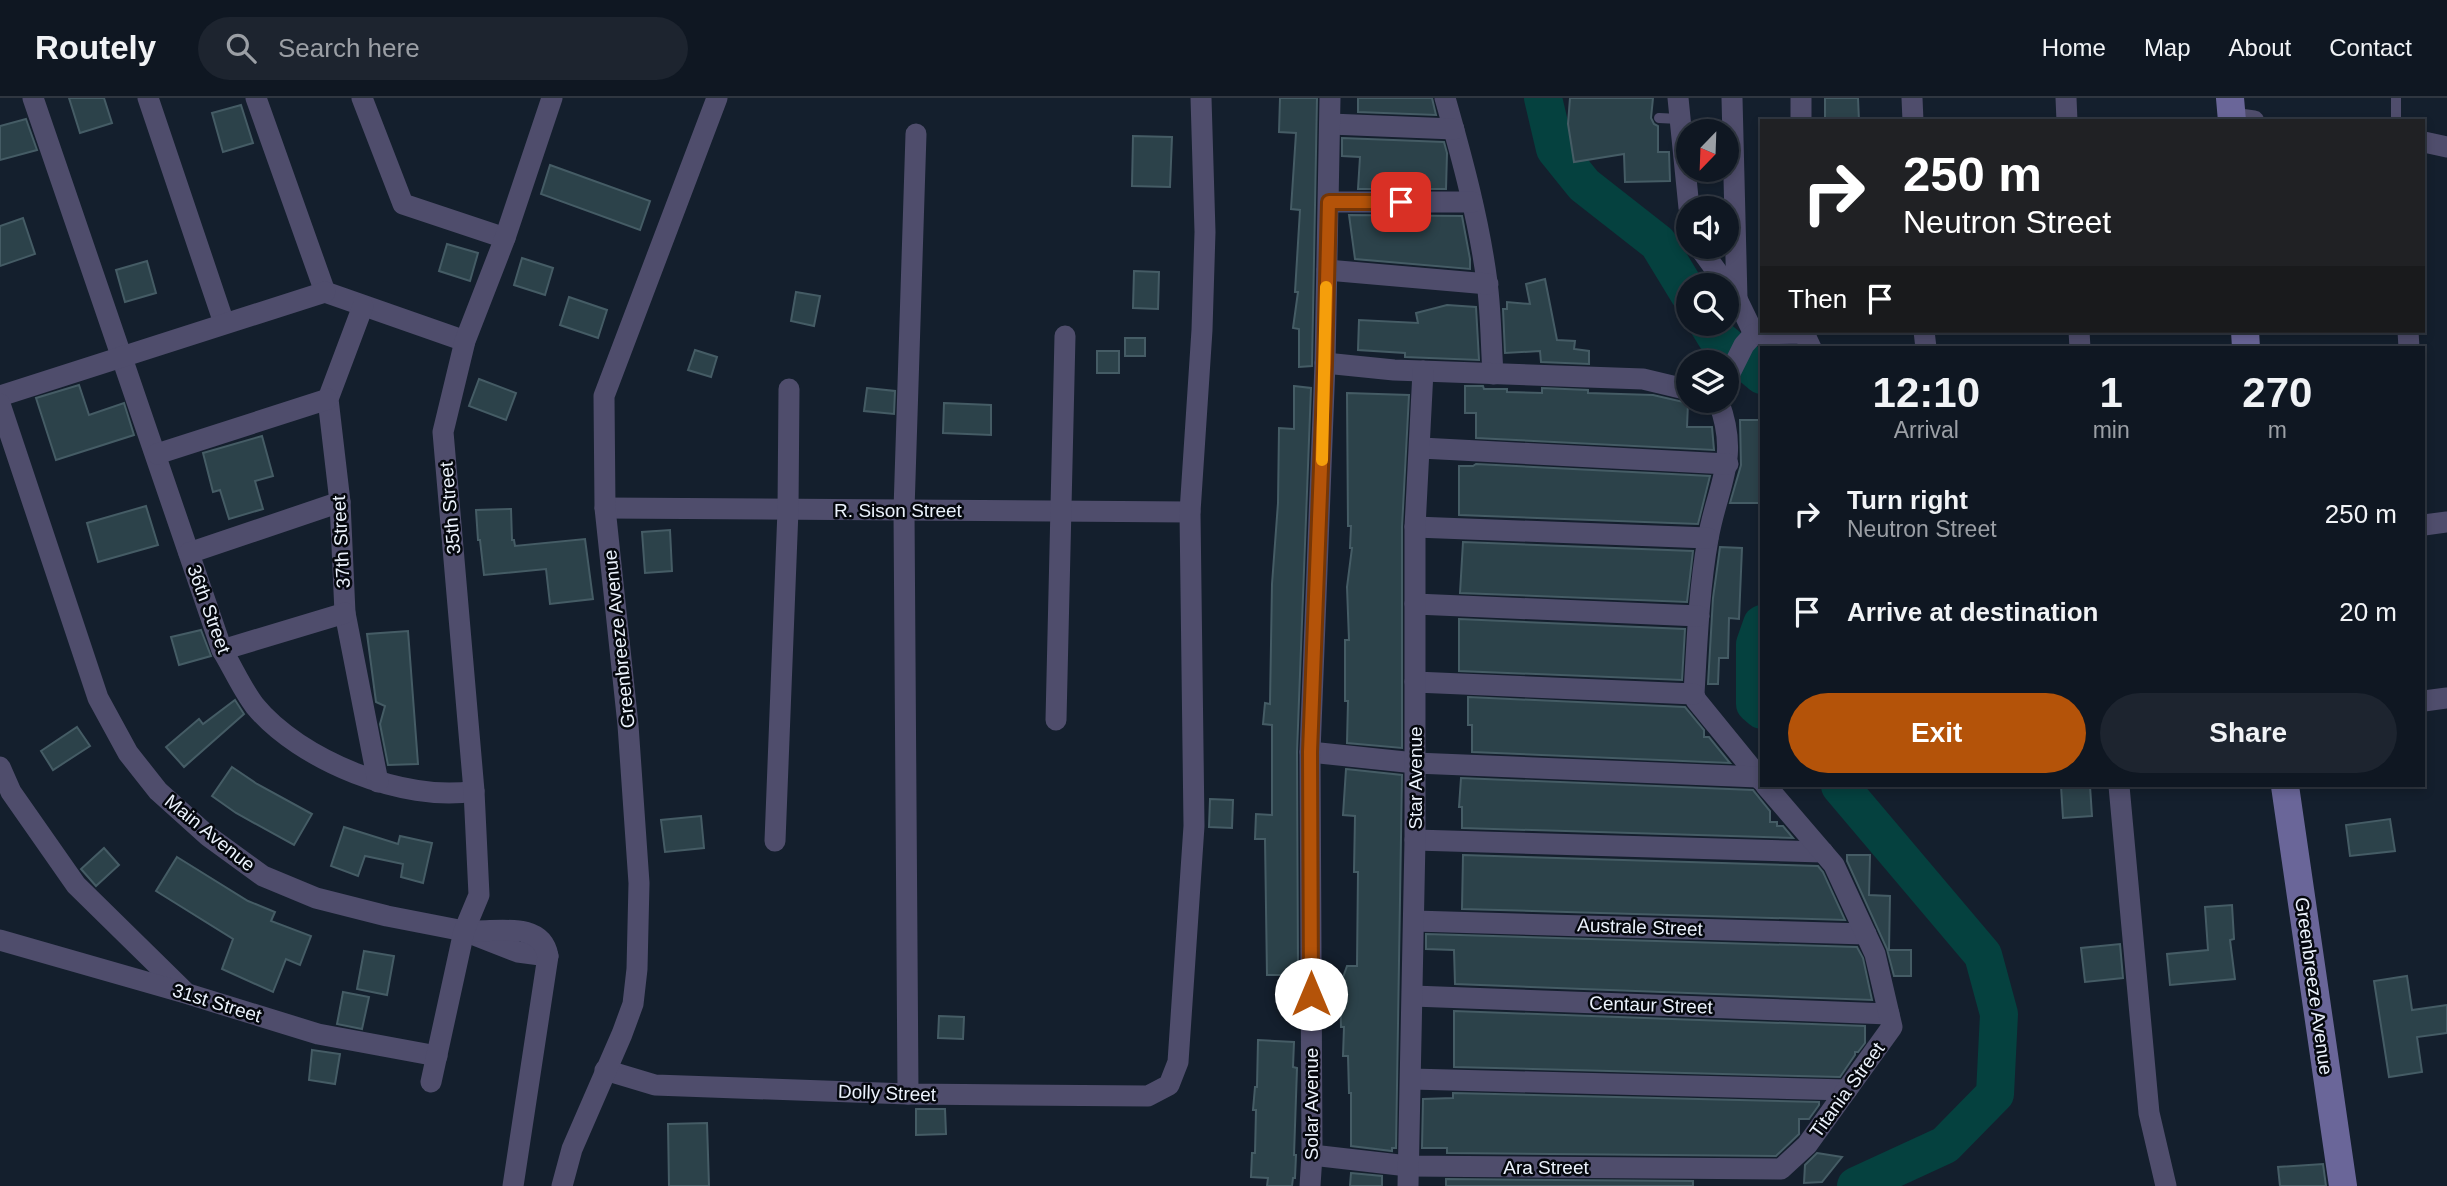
<!DOCTYPE html>
<html lang="en">
<head>
<meta charset="utf-8">
<style>
	body { margin:0; font-family:Helvetica,sans-serif; background:#1d242f; color:#f1f3f6; height:100vh; display:flex; flex-direction:column; font-size:26px; white-space:nowrap }
	* { box-sizing:border-box; margin:0 }
	p { font-size:23px; color:#9b9fa5 }
	.icon { flex:none; width:38px; height:38px; fill:none; stroke:currentColor; stroke-width:2; stroke-linecap:round; stroke-linejoin:round }
	.map { position:relative; flex:1; overflow:hidden }
	.sheet { position:absolute; left:1760px; top:248px; width:665px; height:441px; display:flex; flex-direction:column; background:#0f1722; border-radius:0px; box-shadow:0 4px 10px #0003,0 0 0 2px #2f3640 }
	.sheet>* { flex:none }
	.guide { position:absolute; left:1760px; top:21px; width:665px; height:214px; border-radius:0px; box-shadow:0 4px 10px #0003,0 0 0 2px #2f3640; background:#202124; color:#fff; overflow:hidden }
	.needle { width:46px; rotate:203deg }
	.fabs { position:absolute; left:1676px; top:21px; display:grid; gap:14px }
	.fabs a { display:grid; place-items:center; width:63px; height:63px; border-radius:50%; background:#0f1722; box-shadow:0 4px 10px #0003,0 0 0 2px #2f3640; font-size:35px }
	.pin { position:absolute; display:grid; place-items:center; width:60px; height:60px; color:#fff; margin:-30px; border-radius:14px; box-shadow:0 4px 10px #0006 }
	.me { position:absolute; width:77px; margin:-38px; rotate:0deg; stroke-linejoin:round; filter:drop-shadow(0 0 5px #0008) }
	.turn { display:flex; align-items:center; gap:24px; height:147px; padding:0 28px; font-size:32px }
	.turn .icon { width:91px; height:91px; stroke-width:2.5 }
	.turn b { display:block; font-size:49px; line-height:60px }
	.then { display:flex; align-items:center; height:66px; padding:0 28px; background:#0003; gap:14px; font-size:26px }
	.eta { display:flex; justify-content:space-evenly; align-items:center; height:119px; text-align:center }
	.eta b { font-size:42px; font-weight:700; line-height:49px }
	.cta { display:flex; gap:14px; margin-top:auto; padding:14px 28px }
	.cta a { flex:1; height:80px; border-radius:42px; background:#b45309; color:#fff; font-size:28px; font-weight:700; line-height:80px; text-align:center }
	.cta a+a { background:#1d242f; color:#f1f3f6 }
	ul { padding:0; list-style:none }
	li { display:flex; align-items:center; gap:21px; height:98px; padding:0 28px }
	li div { flex:1 }
	li b { display:block; font-size:26px }
	li em { font-style:normal }
	header { display:flex; align-items:center; gap:42px; box-sizing:border-box; height:98px; padding:0 35px; background:#0f1722; border-bottom:2px solid #2f3640 }
	header strong { font-size:33px }
	nav { display:flex; gap:38px; margin-inline-start:auto; font-size:24px }
	.search { width:490px; height:63px; background:#1d242f; display:flex; align-items:center; gap:18px; box-sizing:border-box; padding:0 24px; border-radius:38px; color:#9b9fa5; font-size:26px }
	.map>svg:first-child { display:block }
</style>
</head>
<body>
<header>
<strong>Routely</strong>
<div class="search"><svg class="icon" aria-label="search" viewBox="0 0 24 24"><circle cx="10" cy="10" r="6"/><path d="M15 15l6 6"/></svg>Search here</div>
<nav><a>Home</a><a>Map</a><a>About</a><a>Contact</a></nav>
</header>
<div class="map">
<svg width="2447" height="1088" viewBox="0 0 2447 1088">
	<rect width="100%" height="100%" fill="#141f2d"/>
	<g fill="none" stroke-linecap="round" stroke-linejoin="round">
		<g stroke="#05413f" stroke-width="38">
			<polyline points="1543,0 1555,51 1584,87 1658,145 1689,196"/>
			<polyline points="1708,226 1716,239 1762,277"/>
			<polyline points="1762,526 1755,546 1755,606 1762,612"/>
			<polyline points="1840,688 1983,857 1999,916 1995,996 1945,1047 1856,1088"/>
		</g>
	</g>
	<g fill="#2c424a" stroke="#455c65" stroke-width="2">
		<polygon points="69,0 104,0 112,25 80,35"/>
		<polygon points="1280,0 1317,0 1312,268 1299,269 1299,231 1293,230 1298,194 1295,194 1300,112 1291,111 1296,35 1279,34"/>
		<polygon points="1358,0 1432,0 1436,17 1358,14"/>
		<polygon points="1570,0 1653,0 1651,20 1654,26 1658,28 1658,54 1669,54 1670,83 1625,84 1624,56 1574,64 1568,26"/>
		<polygon points="1825,0 1858,0 1859,23 1825,23"/>
		<polygon points="241,7 253,45 223,54 212,15"/>
		<polygon points="26,21 37,52 0,62 0,28"/>
		<polygon points="1133,38 1172,39 1170,89 1132,88"/>
		<polygon points="1342,40 1444,44 1447,55 1446,91 1358,91 1360,59 1342,58"/>
		<polygon points="550,67 650,103 640,132 541,96"/>
		<polygon points="1349,117 1462,118 1470,161 1470,171 1355,161"/>
		<polygon points="23,120 35,156 0,168 0,128"/>
		<polygon points="447,146 478,155 470,183 439,173"/>
		<polygon points="522,160 553,170 545,197 514,187"/>
		<polygon points="147,163 156,195 125,204 116,172"/>
		<polygon points="1134,173 1159,174 1158,211 1133,210"/>
		<polygon points="1545,181 1557,242 1575,243 1574,251 1589,253 1589,266 1541,264 1540,253 1505,255 1503,211 1507,211 1507,204 1530,206 1526,186"/>
		<polygon points="796,194 820,198 814,228 791,223"/>
		<polygon points="569,199 607,212 598,240 560,227"/>
		<polygon points="1447,207 1476,209 1479,262 1405,259 1405,255 1358,252 1359,222 1418,225 1416,215"/>
		<rect x="1125" y="240" width="20" height="18"/>
		<polygon points="695,252 717,259 711,279 688,272"/>
		<rect x="1097" y="253" width="22" height="22"/>
		<polygon points="479,281 516,295 506,322 469,308"/>
		<polygon points="79,287 89,317 124,305 134,337 56,362 36,300"/>
		<polygon points="1294,288 1311,290 1297,654 1298,877 1267,877 1265,741 1255,741 1256,716 1272,717 1272,627 1263,626 1265,605 1270,606 1272,486 1278,405 1279,330 1294,331"/>
		<polygon points="1465,288 1483,288 1484,291 1507,291 1507,294 1542,295 1542,290 1588,292 1588,295 1653,297 1688,305 1687,329 1712,329 1714,352 1476,340 1476,315 1465,315"/>
		<polygon points="867,290 895,293 894,316 864,313"/>
		<polygon points="1347,295 1409,297 1402,429 1402,650 1347,645 1348,603 1345,603 1345,542 1349,542 1347,489 1352,450 1350,450 1351,428 1348,428"/>
		<polygon points="944,305 991,307 991,337 943,335"/>
		<polygon points="1740,322 1762,322 1762,405 1730,405 1741,367"/>
		<polygon points="262,338 273,378 255,383 263,411 229,421 220,392 213,394 203,355"/>
		<polygon points="1476,366 1710,378 1698,426 1459,417 1459,368 1473,368"/>
		<polygon points="146,408 158,447 98,464 87,425"/>
		<polygon points="511,411 512,442 514,442 515,448 585,441 593,501 550,506 546,471 484,477 480,442 478,442 476,412"/>
		<polygon points="670,432 672,473 645,475 642,434"/>
		<polygon points="1463,444 1693,453 1687,504 1460,495"/>
		<polygon points="1720,449 1742,450 1739,521 1729,520 1728,560 1719,560 1718,586 1708,586 1713,500"/>
		<polygon points="1459,521 1685,531 1682,582 1459,573"/>
		<polygon points="201,532 211,558 179,567 171,539"/>
		<polygon points="408,533 418,666 388,667 380,626 385,608 376,604 367,536"/>
		<polygon points="1468,599 1685,609 1704,632 1704,639 1709,639 1730,665 1472,654 1472,627 1468,627"/>
		<polygon points="235,602 244,616 184,669 166,649 199,621 203,626"/>
		<polygon points="77,629 90,648 53,672 41,653"/>
		<polygon points="232,669 257,686 312,716 294,747 236,715 212,698"/>
		<polygon points="1346,671 1402,677 1396,1050 1392,1050 1392,1053 1351,1048 1351,995 1349,995 1348,958 1343,958 1344,929 1341,929 1340,888 1347,868 1357,868 1358,774 1354,774 1355,718 1343,717"/>
		<polygon points="1461,680 1753,692 1770,713 1770,724 1777,724 1777,728 1783,728 1793,740 1462,730 1462,709 1459,709"/>
		<polygon points="2061,688 2090,688 2092,718 2063,720"/>
		<polygon points="1210,701 1233,702 1232,730 1209,729"/>
		<polygon points="701,718 704,750 665,754 661,722"/>
		<polygon points="2390,721 2395,753 2350,758 2346,727"/>
		<polygon points="344,729 398,746 400,738 432,745 423,785 401,779 403,766 365,758 358,778 331,768"/>
		<polygon points="104,750 119,767 96,788 81,771"/>
		<polygon points="1463,757 1818,768 1823,774 1845,822 1462,811"/>
		<polygon points="1847,757 1870,757 1869,797 1890,798 1889,852 1911,852 1911,878 1894,878 1887,851 1847,763"/>
		<polygon points="177,759 248,803 275,814 271,823 311,838 300,867 286,861 273,894 222,871 233,841 156,793"/>
		<polygon points="2232,807 2234,841 2230,842 2235,881 2170,887 2167,856 2208,852 2205,809"/>
		<polygon points="1426,836 1857,849 1863,860 1872,902 1455,886 1454,852 1426,851"/>
		<polygon points="2120,846 2123,880 2085,884 2081,850"/>
		<polygon points="364,853 394,858 387,897 357,891"/>
		<polygon points="2407,878 2412,912 2447,907 2447,935 2417,939 2422,974 2389,979 2374,883"/>
		<polygon points="343,894 369,899 362,931 337,926"/>
		<polygon points="1454,913 1865,928 1865,945 1858,954 1855,954 1855,957 1840,979 1454,969"/>
		<polygon points="939,918 964,919 963,941 938,940"/>
		<polygon points="1258,942 1294,944 1293,969 1297,970 1294,1057 1296,1057 1295,1080 1293,1080 1292,1088 1267,1088 1268,1080 1251,1079 1252,1055 1255,1055 1256,1012 1253,1012 1255,989 1257,989"/>
		<polygon points="312,952 340,956 335,986 309,982"/>
		<polygon points="1453,995 1819,1004 1819,1007 1809,1021 1799,1021 1799,1036 1776,1058 1447,1055 1447,1050 1422,1050 1423,1001 1453,1000"/>
		<polygon points="916,1011 945,1011 946,1036 916,1037"/>
		<polygon points="707,1025 709,1088 669,1088 668,1026"/>
		<polygon points="1817,1055 1842,1059 1822,1084 1804,1085 1805,1067"/>
		<polygon points="2323,1066 2326,1088 2280,1088 2278,1069"/>
		<polygon points="1351,1075 1382,1078 1382,1088 1350,1088"/>
		<polygon points="1446,1081 1693,1083 1693,1088 1446,1088"/>
	</g>
	<g fill="none" stroke-linecap="round" stroke-linejoin="round">
		<g stroke="#4f4d6c" stroke-width="10">
			<polyline points="1659,20 1679,21"/>
			<polyline points="2396,23 2396,0"/>
		</g>
		<g stroke="#4f4d6c" stroke-width="21">
			<path d="M33,0L222,552C233,570 242,591 255,608C299,662 405,705 474,693"/>
			<polyline points="148,0 224,225"/>
			<polyline points="256,0 325,194"/>
			<polyline points="362,0 403,106 505,140"/>
			<path d="M1445,0C1462,60 1479,122 1487,184C1491,214 1491,246 1493,276"/>
			<polyline points="1678,0 1689,110"/>
			<polyline points="1732,0 1737,201"/>
			<polyline points="1801,0 1801,23"/>
			<polyline points="1912,0 1913,23"/>
			<polyline points="2066,0 2067,23"/>
			<polyline points="2232,20 2254,23"/>
			<polyline points="1330,26 1454,31"/>
			<polyline points="2424,44 2447,49"/>
			<polyline points="1329,104 1472,104"/>
			<polyline points="1699,149 1737,201 1754,236"/>
			<polyline points="1327,172 1488,186"/>
			<polyline points="325,194 465,243"/>
			<polyline points="363,208 328,301 340,404 345,515 378,684"/>
			<polyline points="1924,233 1926,250"/>
			<polyline points="2079,233 2080,250"/>
			<polyline points="2408,233 2409,250"/>
			<polyline points="1325,265 1394,272 1643,281 1689,292"/>
			<polyline points="1727,281 1744,247 1754,236 1804,235 1811,250"/>
			<polyline points="0,298 325,194"/>
			<path d="M1719,305C1740,361 1717,388 1708,441C1699,491 1697,544 1694,596L1696,602L1762,683"/>
			<polyline points="0,306 98,600 128,655 158,693 208,738 263,778 316,800 387,818 464,833 518,854 548,858"/>
			<polyline points="1421,350 1728,366"/>
			<polyline points="157,356 328,301"/>
			<polyline points="605,410 1190,414"/>
			<polyline points="2424,427 2447,424"/>
			<polyline points="1415,429 1708,440"/>
			<polyline points="189,455 340,404"/>
			<polyline points="1415,506 1699,518"/>
			<polyline points="222,552 345,515"/>
			<polyline points="1415,584 1694,596"/>
			<polyline points="2424,603 2447,600"/>
			<polyline points="1056,622 1065,238"/>
			<polyline points="1310,654 1415,665 1758,679"/>
			<polyline points="0,669 11,694 76,787 184,893"/>
			<polyline points="2119,688 2149,1015 2166,1088"/>
			<polyline points="1415,742 1823,754"/>
			<polyline points="775,743 788,412 789,291"/>
			<polyline points="1414,823 1866,836"/>
			<path d="M477,833C503,833 542,825 548,858L513,1088"/>
			<polyline points="0,842 185,895 318,936 437,958"/>
			<polyline points="1413,898 1889,916"/>
			<polyline points="605,972 655,987 908,996 1148,998 1169,987 1178,964 1194,728 1190,414 1202,232 1205,134 1201,0"/>
			<polyline points="1411,981 1847,992"/>
			<polyline points="431,984 464,833 479,797 474,693 443,334 465,243 505,140 552,0"/>
			<polyline points="908,996 904,412 916,36"/>
			<polyline points="1312,1057 1408,1068 1781,1071 1807,1047 1892,929 1875,856 1834,767 1766,688"/>
			<polyline points="562,1088 572,1051 622,936 633,906 637,871 639,785 628,627 605,410 604,298 717,0"/>
			<polyline points="1310,1088 1312,1057 1310,654 1325,265 1330,0"/>
			<polyline points="1408,1088 1415,742 1415,429 1423,273"/>
		</g>
		<g stroke="#6a6699" stroke-width="28">
			<polyline points="2230,0 2232,23"/>
			<polyline points="2245,233 2246,250"/>
			<polyline points="2285,688 2343,1088"/>
		</g>
	</g>
	<g fill="none" stroke-linecap="round" stroke-linejoin="round">
		<g stroke="#753606" stroke-width="18">
			<polyline id="route" points="1311,896 1310,654 1325,265 1329,104 1401,104"/>
		</g>
		<use href="#route" stroke="#b45309" stroke-width="12"/>
		<polyline stroke="#f59e0b" stroke-width="12" points="1322,362 1326,189"/>
	</g>
	<g text-anchor="middle" dominant-baseline="central" stroke-width="5" stroke-linejoin="round" paint-order="stroke">
		<g font-size="19" fill="#ebf2fc" stroke="#05080e">
			<text transform="translate(450 410) rotate(-95)">35th Street</text>
			<text x="898" y="412">R. Sison Street</text>
			<text transform="translate(341 444) rotate(-93)">37th Street</text>
			<text transform="translate(209 511) rotate(70)">36th Street</text>
			<text transform="translate(619 541) rotate(-96)">Greenbreeze Avenue</text>
			<text transform="translate(1415 680) rotate(-90)">Star Avenue</text>
			<text transform="translate(210 735) rotate(39)">Main Avenue</text>
			<text transform="translate(1640 829) rotate(2)">Australe Street</text>
			<text transform="translate(2314 888) rotate(82)">Greenbreeze Avenue</text>
			<text transform="translate(217 905) rotate(17)">31st Street</text>
			<text transform="translate(1651 907) rotate(2)">Centaur Street</text>
			<text transform="translate(1847 992) rotate(-54)">Titania Street</text>
			<text transform="translate(887 995) rotate(2)">Dolly Street</text>
			<text transform="translate(1311 1006) rotate(-90)">Solar Avenue</text>
			<text x="1546" y="1069">Ara Street</text>
		</g>
	</g>
</svg>
<div class="fabs">
<a><svg class="needle" viewBox="-14 -14 28 28"><path d="M0-13l5 13h-10z" fill="#e53935"/><path d="M0 13l5-13h-10z" fill="#9b9fa5"/></svg></a>
<a><svg class="icon" aria-label="sound" viewBox="0 0 24 24"><path d="M4 9h4l5-4v14l-5-4H4zM17 9q2 3 0 6"/></svg></a>
<a><svg class="icon" aria-label="search" viewBox="0 0 24 24"><circle cx="10" cy="10" r="6"/><path d="M15 15l6 6"/></svg></a>
<a><svg class="icon" aria-label="layers" viewBox="0 0 24 24"><path d="M12 4l9 5-9 5-9-5zM3 14l9 5 9-5"/></svg></a>
</div>
<div class="pin" style="left:1401px;top:104px;background:#d93025"><svg class="icon" aria-label="arrive" viewBox="0 0 24 24"><path d="M6 21V4h12l-3 4 3 4H6"/></svg></div>
<svg class="me" style="left:1311px;top:896px" viewBox="-20 -20 40 40"><circle r="19" fill="#fff"/><path d="M0-13L10 11 0 6-10 11z" fill="#b45309"/></svg>
<div class="guide">
<div class="turn"><svg class="icon" aria-label="right" viewBox="0 0 24 24"><path d="M7 20v-9h11M14 6l5 5-5 5"/></svg><div><b>250 m</b>Neutron Street</div></div>
<div class="then">Then<svg class="icon" aria-label="arrive" viewBox="0 0 24 24"><path d="M6 21V4h12l-3 4 3 4H6"/></svg></div>
</div>
<section class="sheet">
<div class="eta">
<div><b>12:10</b><p>Arrival</p></div>
<div><b>1</b><p>min</p></div>
<div><b>270</b><p>m</p></div>
</div>
<ul>
<li><svg class="icon" aria-label="right" viewBox="0 0 24 24"><path d="M7 20v-9h11M14 6l5 5-5 5"/></svg><div><b>Turn right</b><p>Neutron Street</p></div><em>250 m</em></li>
<li><svg class="icon" aria-label="arrive" viewBox="0 0 24 24"><path d="M6 21V4h12l-3 4 3 4H6"/></svg><div><b>Arrive at destination</b></div><em>20 m</em></li>
</ul>
<div class="cta"><a>Exit</a><a>Share</a></div>
</section>
</div>
</body>
</html>
